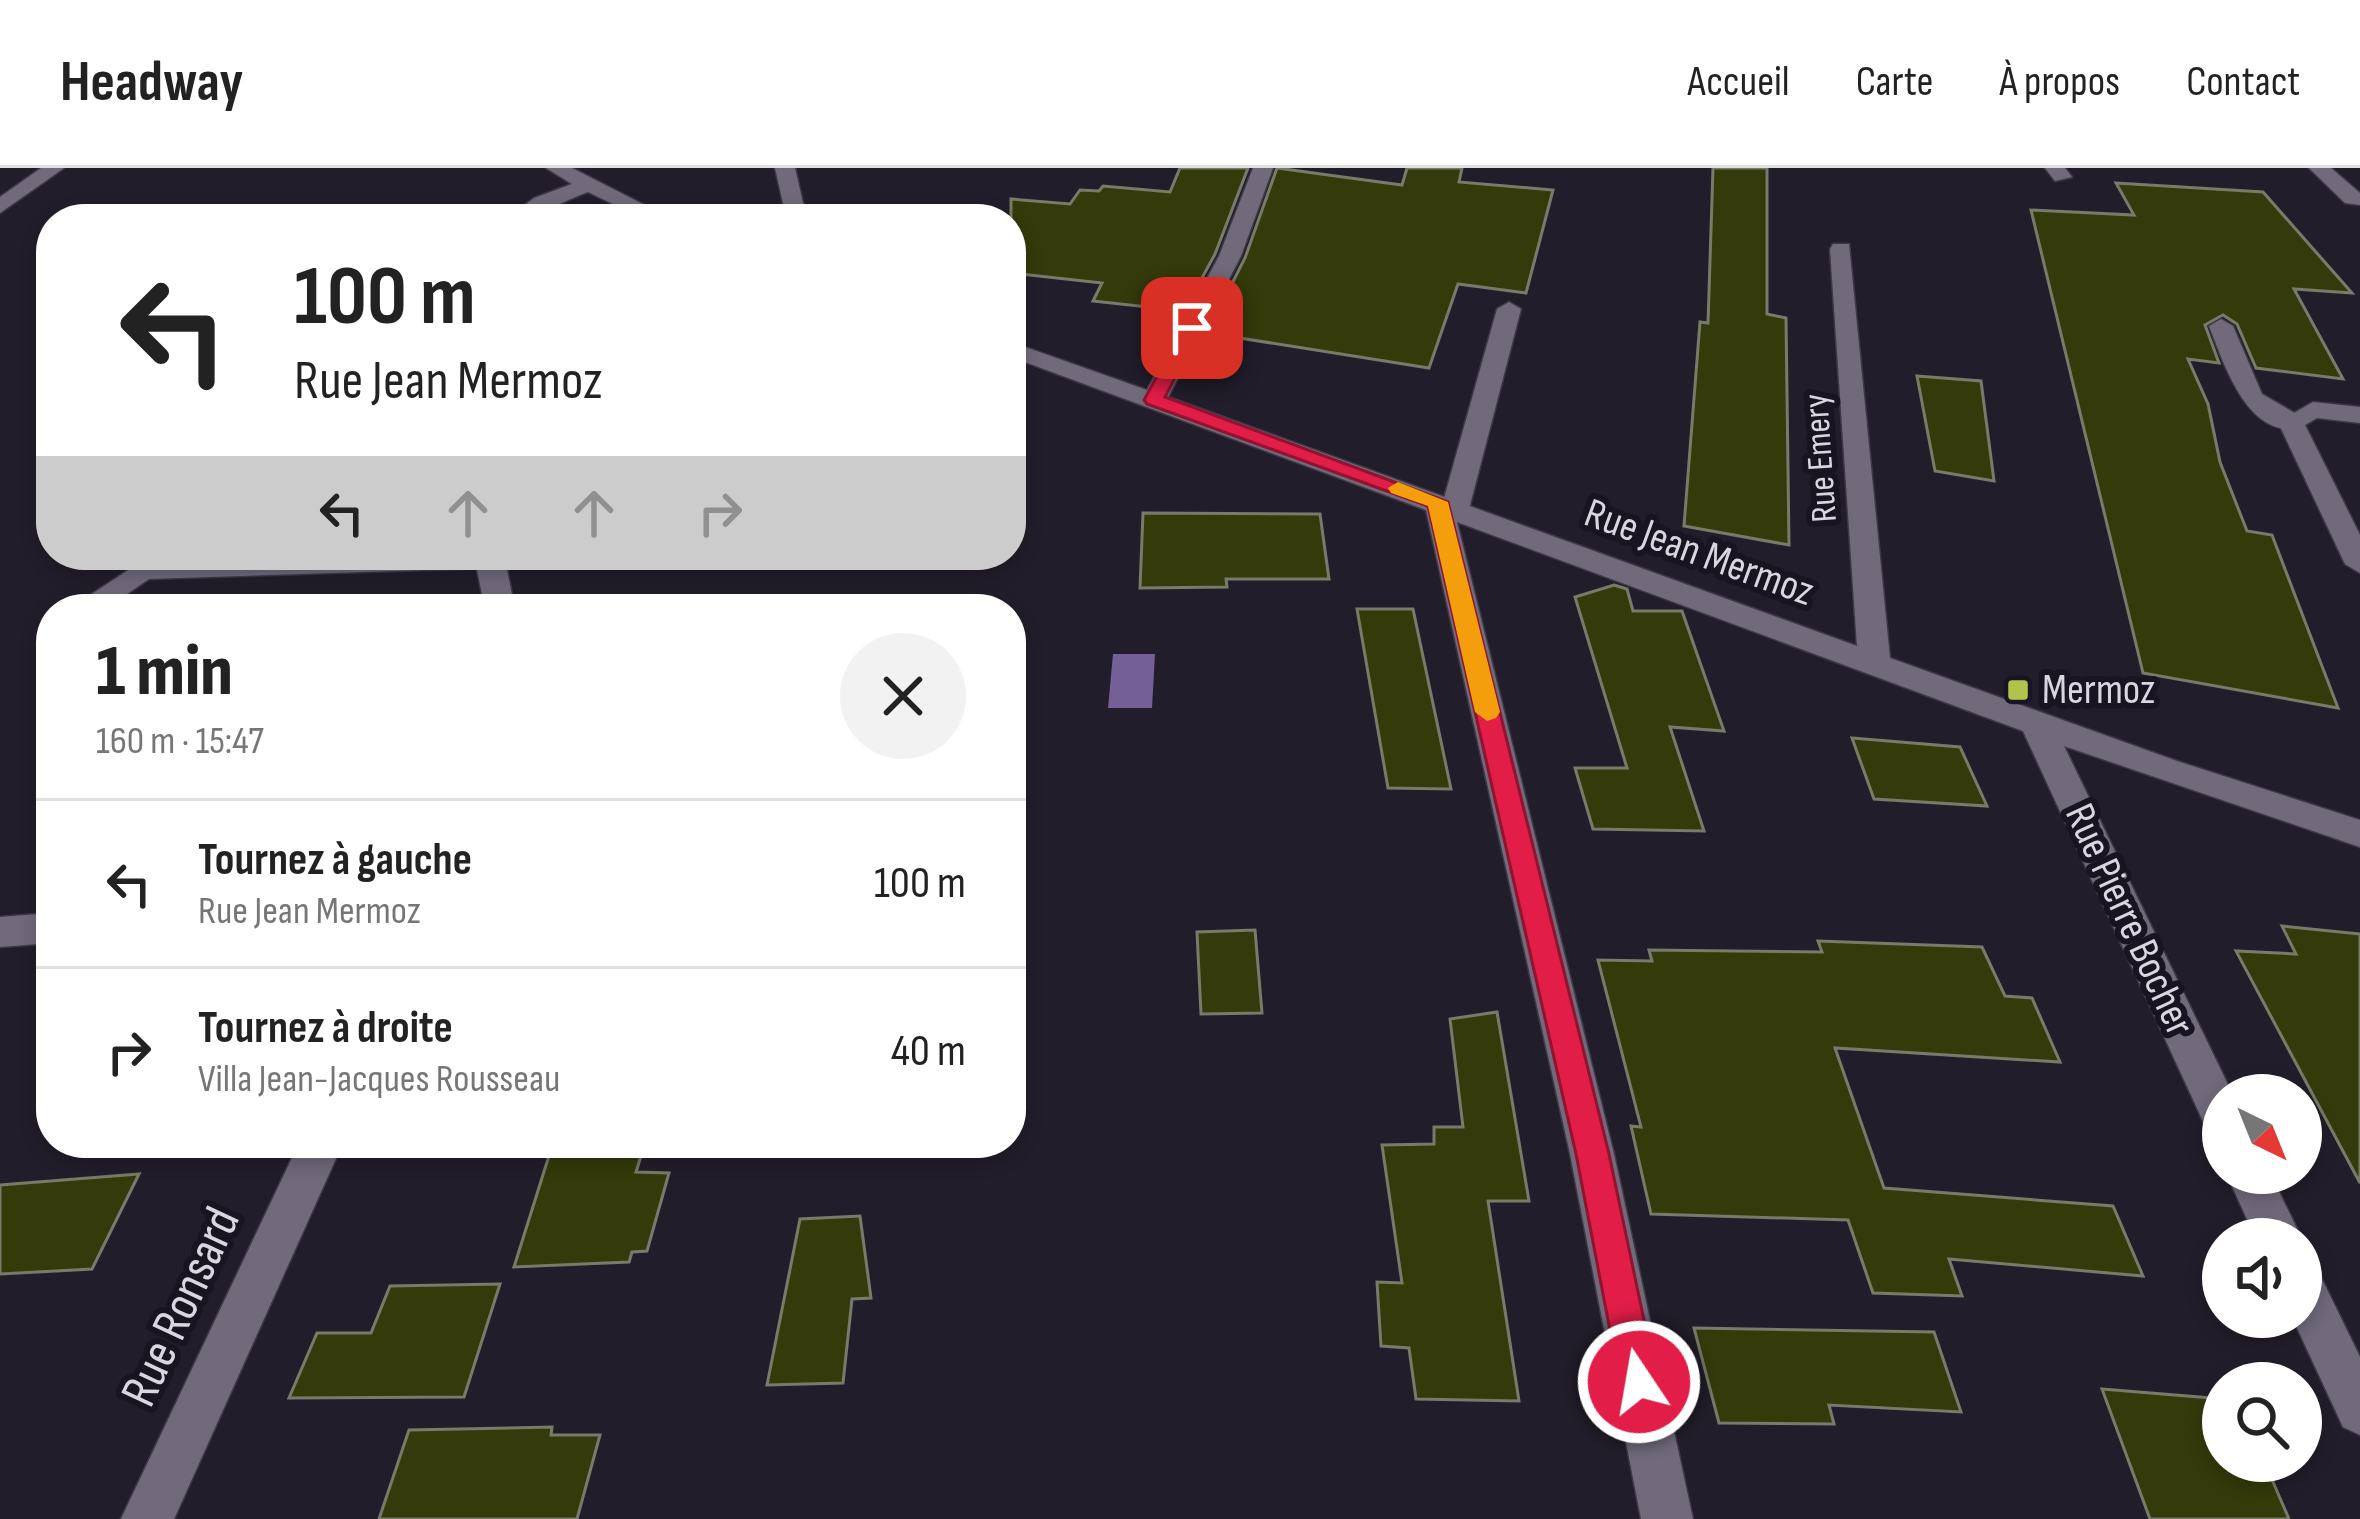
<!DOCTYPE html>
<html lang="fr">
<head>
<meta charset="utf-8">
<style>
	body { margin:0; font-family:"Sofia Sans Condensed",sans-serif; background:#f2f2f2; color:#222; height:100vh; display:flex; flex-direction:column; font-size:45px; white-space:nowrap }
	* { box-sizing:border-box; margin:0 }
	p { font-size:39px; color:#767676 }
	.icon { flex:none; width:66px; height:66px; fill:none; stroke:currentColor; stroke-width:2; stroke-linecap:round; stroke-linejoin:round }
	.map { position:relative; flex:1; overflow:hidden }
	.details { position:absolute; left:36px; top:426px; width:990px; height:564px; display:flex; flex-direction:column; background:#fff; border-radius:48px; box-shadow:0 6px 18px #0003 }
	.details>* { flex:none }
	.hud { position:absolute; left:36px; top:36px; width:990px; height:366px; border-radius:48px; box-shadow:0 6px 18px #0003; background:#fff; color:#222; overflow:hidden }
	.needle { width:78px; rotate:137deg }
	.fabs { position:absolute; left:2202px; top:906px; display:grid; gap:24px }
	.fabs a { display:grid; place-items:center; width:120px; height:120px; border-radius:50%; background:#fff; box-shadow:0 6px 18px #0003; font-size:60px }
	.pin { position:absolute; display:grid; place-items:center; width:102px; height:102px; color:#fff; margin:-51px; border-radius:24px; box-shadow:0 6px 18px #0006 }
	.me { position:absolute; width:132px; margin:-66px; rotate:348deg; stroke-linejoin:round; filter:drop-shadow(0 0 9px #0008) }
	.turn { display:flex; align-items:center; gap:42px; height:252px; padding:0 60px; font-size:54px }
	.turn .icon { width:156px; height:156px; stroke-width:2.5 }
	.turn b { display:block; font-size:84px; line-height:102px }
	.lanes { display:flex; align-items:center; height:114px; padding:0 60px; background:#0003; justify-content:center; gap:60px; direction:ltr }
	.lanes .off { opacity:.35 }
	.round { display:grid; place-items:center; flex:none; width:126px; height:126px; border-radius:63px; background:#f2f2f2 }
	.overview { display:flex; align-items:center; justify-content:space-between; height:204px; padding:0 60px }
	h1 { font-size:72px; font-weight:800; line-height:90px }
	ul { padding:0; list-style:none }
	li { display:flex; align-items:center; gap:36px; height:168px; padding:0 60px; border-top:3px solid #e0e0e0 }
	li div { flex:1 }
	li b { display:block; font-size:45px }
	li em { font-style:normal }
	header { display:flex; align-items:center; gap:72px; box-sizing:border-box; height:168px; padding:0 60px; background:#fff; border-bottom:3px solid #e0e0e0 }
	header strong { font-size:57px }
	nav { display:flex; gap:66px; margin-inline-start:auto; font-size:42px }
	.map>svg:first-child { display:block }
</style>
</head>
<body>
<header>
<strong>Headway</strong>
<nav><a>Accueil</a><a>Carte</a><a>À propos</a><a>Contact</a></nav>
</header>
<div class="map">
<svg width="2360" height="1351" viewBox="0 0 2360 1351">
	<rect width="100%" height="100%" fill="#221d2a"/>
	<polygon fill="#746096" points="1113,486 1155,486 1152,540 1108,540"/>
	<g fill="#343a0a" stroke="#777b69" stroke-width="3">
		<polygon points="1180,0 1248,0 1215,86 1184,143 1093,133 1102,115 1011,105 1011,31 1070,36 1080,22 1099,23 1103,18 1170,24"/>
		<polygon points="1277,0 1402,17 1407,0 1462,0 1459,14 1553,22 1526,125 1458,116 1429,200 1227,168 1237,149 1216,147 1245,90"/>
		<polygon points="1713,0 1767,0 1767,146 1786,150 1789,377 1684,358 1700,154 1708,155"/>
		<polygon points="2116,15 2263,24 2352,125 2294,121 2343,211 2256,200 2237,156 2223,147 2205,157 2219,195 2188,191 2208,236 2220,294 2247,363 2272,367 2338,540 2143,505 2031,42 2134,47"/>
		<polygon points="1917,208 1981,213 1994,313 1935,303"/>
		<polygon points="1143,345 1320,346 1329,411 1226,411 1227,419 1140,420"/>
		<polygon points="1614,417 1627,421 1633,443 1682,443 1724,563 1670,559 1704,663 1593,661 1575,600 1627,600 1575,429"/>
		<polygon points="1357,441 1413,441 1451,621 1388,620"/>
		<polygon points="1852,570 1960,579 1987,638 1874,631"/>
		<polygon points="2282,758 2360,766 2360,1015 2236,783 2296,786"/>
		<polygon points="1255,762 1262,845 1201,846 1197,764"/>
		<polygon points="1818,773 1982,779 2005,828 2032,830 2060,894 1835,880 1884,1020 2113,1038 2143,1108 1949,1091 1962,1128 1873,1125 1848,1052 1651,1046 1631,958 1641,959 1598,792 1652,793 1649,782 1822,784"/>
		<polygon points="1497,844 1529,1033 1488,1033 1519,1233 1416,1231 1409,1180 1381,1178 1377,1114 1402,1115 1382,977 1434,976 1434,959 1463,959 1450,851"/>
		<polygon points="553,975 645,975 636,1004 669,1005 647,1083 632,1084 629,1094 514,1099"/>
		<polygon points="139,1006 92,1101 0,1106 0,1017"/>
		<polygon points="860,1048 871,1130 852,1131 843,1215 767,1217 800,1051"/>
		<polygon points="500,1116 464,1229 289,1230 317,1165 371,1165 390,1118"/>
		<polygon points="1694,1160 1934,1164 1961,1244 1829,1237 1834,1256 1719,1255"/>
		<polygon points="2102,1221 2223,1231 2223,1293 2264,1293 2289,1351 2150,1351"/>
		<polygon points="552,1259 551,1267 600,1267 577,1351 379,1351 409,1262"/>
	</g>
	<g fill="none" stroke-linecap="round" stroke-linejoin="round">
		<g stroke="#3c3944" stroke-width="3">
			<g id="lane">
				<polygon points="1509,134 1521,141 1469,341 1465,347 1445,347 1441,341 1497,141"/>
				<path d="M2221,151L2233,158L2262,226L2300,248L2304,254L2300,260C2247,271 2224,195 2209,158Z"/>
				<polygon points="330,387 501,387 504,391 489,400 149,411 105,441 72,439 142,393"/>
			</g>
		</g>
		<g stroke="#3c3944" stroke-width="3">
			<g id="street">
				<polygon points="41,0 64,0 0,45 0,29"/>
				<path d="M546,0H572L672,51H644L588,24C560,34 536,51 507,51L534,30L572,16Z"/>
				<polygon points="775,0 795,0 803,35 814,51 792,51 783,35"/>
				<polygon points="1253,0 1273,0 1241,88 1168,229 1857,478 1830,81 1833,76 1849,76 1890,490 2177,593 2360,652 2360,679 2064,578 2233,927 2223,927 2223,970 2208,964 2023,563 1457,354 1614,986 1693,1351 1641,1351 1570,986 1426,342 1011,189 1011,174 1147,222 1219,88"/>
				<polygon points="2045,0 2065,0 2072,9 2055,13"/>
				<polygon points="2309,0 2331,0 2360,25 2360,37 2345,35"/>
				<polygon points="2313,234 2360,239 2360,255 2317,250 2305,257 2360,367 2360,405 2345,396 2278,254"/>
				<polygon points="474,387 504,387 515,441 485,441"/>
				<polygon points="51,745 51,775 0,779 0,749"/>
				<polygon points="299,975 343,975 174,1351 121,1351"/>
				<polygon points="2226,1005 2270,1005 2302,1071 2301,1073 2256,1071"/>
				<polygon points="2301,1094 2317,1101 2360,1189 2360,1267 2343,1259 2292,1149 2301,1149"/>
			</g>
		</g>
		<use href="#lane" fill="#706a7b" fill-rule="evenodd"/>
		<use href="#street" fill="#706a7b" fill-rule="evenodd"/>
	</g>
	<polygon fill="#e11d48" stroke="#92132f" stroke-width="3" points="1192,155 1201,160 1165,229 1448,334 1609,986 1657,1214 1652,1227 1639,1233 1626,1227 1620,1214 1576,986 1428,338 1147,236 1144,232 1183,160"/>
	<polygon fill="#f59e0b" points="1398,314 1448,334 1500,544 1496,550 1487,553 1475,544 1428,338 1391,325 1388,320"/>
	<rect fill="#b2c34c" stroke="#181421" stroke-width="4.5" x="2006" y="510" width="24" height="24" rx="6"/>
	<g text-anchor="middle" dominant-baseline="central" stroke-width="12" stroke-linejoin="round" paint-order="stroke">
		<g font-size="36" fill="#d9d6df" stroke="#181421">
			<text transform="translate(1821 290) rotate(-94)">Rue Emery</text>
		</g>
		<g font-size="42" fill="#d9d6df" stroke="#181421">
			<text transform="translate(1699 385) rotate(20)">Rue Jean Mermoz</text>
			<text transform="translate(2129 752) rotate(65)">Rue Pierre Bocher</text>
		</g>
		<g font-size="42" fill="#d9d6df" stroke="#181421" text-anchor="start">
			<text x="2042" y="522">Mermoz</text>
		</g>
		<g font-size="51" fill="#d9d6df" stroke="#181421">
			<text transform="translate(181 1139) rotate(-65)">Rue Ronsard</text>
		</g>
	</g>
</svg>
<div class="fabs">
<a><svg class="needle" viewBox="-14 -14 28 28"><path d="M0-13l5 13h-10z" fill="#e53935"/><path d="M0 13l5-13h-10z" fill="#767676"/></svg></a>
<a><svg class="icon" aria-label="sound" viewBox="0 0 24 24"><path d="M4 9h4l5-4v14l-5-4H4zM17 9q2 3 0 6"/></svg></a>
<a><svg class="icon" aria-label="search" viewBox="0 0 24 24"><circle cx="10" cy="10" r="6"/><path d="M15 15l6 6"/></svg></a>
</div>
<div class="pin" style="left:1192px;top:160px;background:#d93025"><svg class="icon" aria-label="arrive" viewBox="0 0 24 24"><path d="M6 21V4h12l-3 4 3 4H6"/></svg></div>
<svg class="me" style="left:1639px;top:1214px" viewBox="-20 -20 40 40"><circle r="17" fill="#e11d48" stroke="#fff" stroke-width="3"/><path d="M0-11L8 9 0 5-8 9z" fill="#fff"/></svg>
<div class="hud">
<div class="turn"><svg class="icon" aria-label="left" viewBox="0 0 24 24"><path d="M17 20v-9H6M10 6l-5 5 5 5"/></svg><div><b>100 m</b>Rue Jean Mermoz</div></div>
<div class="lanes"><svg class="icon" aria-label="left" viewBox="0 0 24 24"><path d="M17 20v-9H6M10 6l-5 5 5 5"/></svg><svg class="icon off" aria-label="ahead" viewBox="0 0 24 24"><path d="M12 20V5M6 11l6-6 6 6"/></svg><svg class="icon off" aria-label="ahead" viewBox="0 0 24 24"><path d="M12 20V5M6 11l6-6 6 6"/></svg><svg class="icon off" aria-label="right" viewBox="0 0 24 24"><path d="M7 20v-9h11M14 6l5 5-5 5"/></svg></div>
</div>
<section class="details">
<div class="overview"><div><h1>1 min</h1><p>160 m · 15:47</p></div><a class="round"><svg class="icon" aria-label="close" viewBox="0 0 24 24"><path d="M6 6l12 12M18 6L6 18"/></svg></a></div>
<ul>
<li><svg class="icon" aria-label="left" viewBox="0 0 24 24"><path d="M17 20v-9H6M10 6l-5 5 5 5"/></svg><div><b>Tournez à gauche</b><p>Rue Jean Mermoz</p></div><em>100 m</em></li>
<li><svg class="icon" aria-label="right" viewBox="0 0 24 24"><path d="M7 20v-9h11M14 6l5 5-5 5"/></svg><div><b>Tournez à droite</b><p>Villa Jean-Jacques Rousseau</p></div><em>40 m</em></li>
</ul>
</section>
</div>
</body>
</html>
